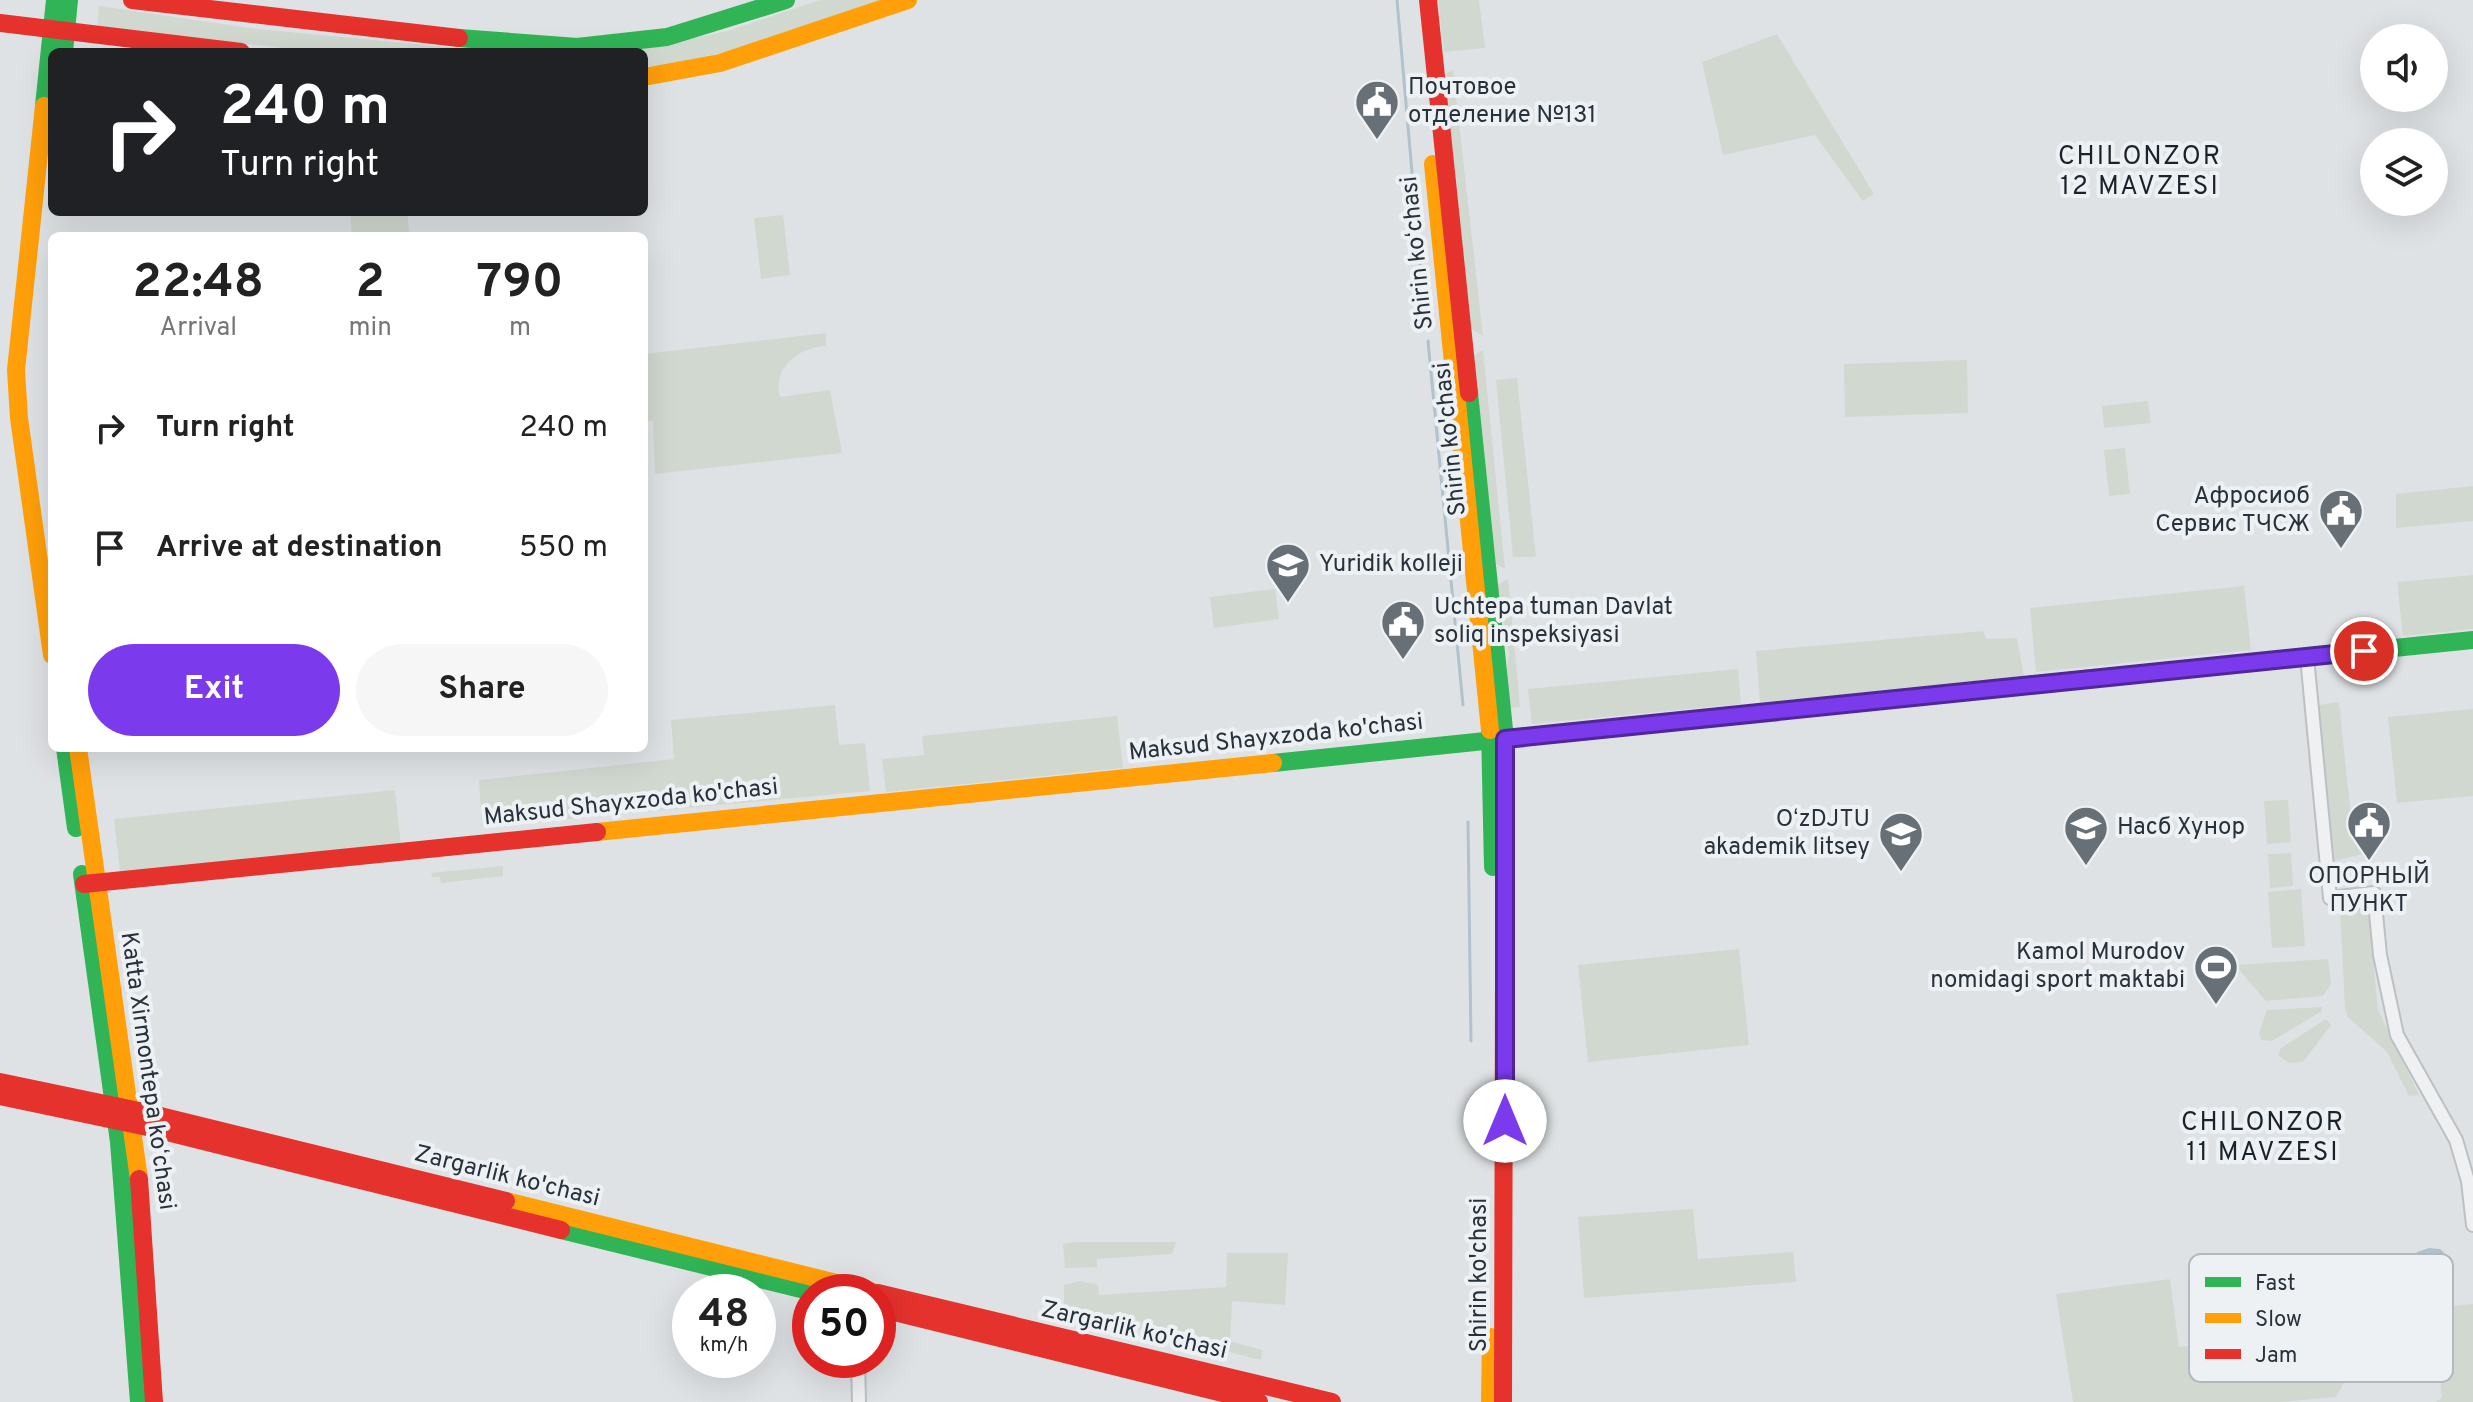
<!DOCTYPE html>
<html lang="en">
<head>
<meta charset="utf-8">
<style>
	body { margin:0; font-family:Overpass,sans-serif; background:#f6f6f6; color:#222; height:100vh; display:flex; flex-direction:column; font-size:30px; white-space:nowrap }
	* { box-sizing:border-box; margin:0 }
	p { font-size:26px; color:#767676 }
	.icon { flex:none; width:44px; height:44px; fill:none; stroke:currentColor; stroke-width:2; stroke-linecap:round; stroke-linejoin:round }
	.map { position:relative; flex:1; overflow:hidden }
	.side { position:absolute; left:48px; top:232px; width:600px; height:520px; display:flex; flex-direction:column; background:#fff; border-radius:12px; box-shadow:0 8px 32px #0002 }
	.side>* { flex:none }
	.banner { position:absolute; left:48px; top:48px; width:600px; height:168px; border-radius:12px; box-shadow:0 8px 32px #0002; background:#202124; color:#fff; overflow:hidden }
	.controls { position:absolute; left:2360px; top:24px; display:grid; gap:16px }
	.controls a { display:grid; place-items:center; width:88px; height:88px; border-radius:50%; background:#fff; box-shadow:0 8px 32px #0002; font-size:40px }
	.speed { position:absolute; left:672px; top:1274px; display:flex; gap:16px; font-size:40px; font-weight:700; text-align:center }
	.speed>* { display:grid; place-content:center; width:104px; height:104px; border-radius:50%; background:#fff; box-shadow:0 8px 32px #0002; line-height:1 }
	.speed small { font-size:20px; font-weight:400 }
	.speed .limit { border:12px solid #d22; background:#fff; color:#111 }
	.pin { position:absolute; display:grid; place-items:center; width:68px; height:68px; color:#fff; margin:-34px; border:4px solid #fff; border-radius:50%; box-shadow:0 2px 8px #0007 }
	.me { position:absolute; width:88px; margin:-44px; rotate:0deg; stroke-linejoin:round; filter:drop-shadow(0 0 6px #0008) }
	.turn { display:flex; align-items:center; gap:28px; height:168px; padding:0 40px; font-size:36px }
	.turn .icon { width:104px; height:104px; stroke-width:2.5 }
	.turn b { display:block; font-size:56px; line-height:68px }
	.eta { display:flex; justify-content:space-evenly; align-items:center; height:136px; text-align:center }
	.eta b { font-size:48px; font-weight:700; line-height:56px }
	.button { display:flex; gap:16px; margin-top:auto; padding:16px 40px }
	.button a { flex:1; height:92px; border-radius:48px; background:#7c3aed; color:#fff; font-size:32px; font-weight:700; line-height:92px; text-align:center }
	.button a+a { background:#f6f6f6; color:#222 }
	ul { padding:0; list-style:none }
	li { display:flex; align-items:center; gap:24px; height:120px; padding:0 40px }
	li div { flex:1 }
	li b { display:block; font-size:30px }
	li em { font-style:normal }
	.map>svg:first-child { display:block }
</style>
</head>
<body>
<div class="map">
<svg width="2473" height="1402" viewBox="0 0 2473 1402">
	<rect width="100%" height="100%" fill="#dfe2e4"/>
	<g fill="#d1d8d0">
		<path d="M820,0H879C802,27 725,59 644,67V52H627L728,31Z"/>
		<polygon points="1438,0 1479,0 1485,48 1444,52"/>
		<polygon points="99,6 258,29 499,52 321,52 97,28"/>
		<polygon points="1777,34 1874,194 1863,201 1815,135 1723,155 1702,62"/>
		<polygon points="1453,70 1483,336 1469,327 1442,75"/>
		<polygon points="350,212 407,212 410,236 352,236"/>
		<polygon points="783,215 790,275 761,279 754,218"/>
		<path d="M826,333V346C799,347 772,368 780,397L830,390L842,453L655,474L653,421H644V354Z"/>
		<polygon points="1483,350 1505,569 1496,564 1473,356"/>
		<polygon points="1967,360 1968,413 1845,417 1844,364"/>
		<polygon points="1517,378 1536,557 1513,557 1496,380"/>
		<polygon points="2148,401 2151,423 2104,428 2102,406"/>
		<polygon points="2125,448 2130,494 2109,496 2104,450"/>
		<polygon points="2473,486 2473,521 2396,528 2396,494"/>
		<polygon points="2473,575 2473,629 2403,636 2397,582"/>
		<polygon points="1508,579 1520,707 1510,708 1506,676 1509,654 1497,585"/>
		<polygon points="2244,586 2251,650 2036,672 2030,608"/>
		<polygon points="1275,589 1279,619 1214,628 1210,597"/>
		<polygon points="1983,631 1986,639 2017,638 2024,676 1760,703 1756,651"/>
		<polygon points="1738,669 1741,704 1532,724 1528,689"/>
		<polygon points="2339,702 2353,836 2370,835 2372,852 2333,861 2319,705"/>
		<polygon points="835,705 839,745 865,743 870,791 482,827 479,780 674,759 671,720"/>
		<polygon points="2473,709 2473,796 2397,803 2388,717"/>
		<polygon points="1117,716 1123,768 886,792 882,759 924,755 922,736"/>
		<polygon points="395,790 401,845 120,873 114,819"/>
		<polygon points="2288,800 2291,842 2267,844 2264,801"/>
		<polygon points="2291,853 2293,886 2270,888 2268,854"/>
		<polygon points="503,866 503,876 441,883 440,877 432,877 431,873"/>
		<polygon points="2301,889 2305,946 2272,948 2268,892"/>
		<polygon points="2368,906 2378,1010 2419,1095 2409,1096 2387,1052 2348,1017 2345,1008 2340,909"/>
		<polygon points="1739,949 1749,1045 1588,1062 1578,965"/>
		<polygon points="2328,959 2331,984 2323,996 2266,1001 2235,965"/>
		<polygon points="2322,1007 2322,1011 2272,1041 2261,1040 2259,1033 2267,1010"/>
		<polygon points="2326,1019 2331,1025 2303,1062 2289,1063 2278,1055 2281,1048"/>
		<polygon points="1693,1209 1698,1259 1793,1252 1796,1282 1584,1298 1578,1217"/>
		<polygon points="1076,1242 1176,1242 1172,1254 1097,1259 1097,1267 1065,1268 1063,1244"/>
		<polygon points="1227,1253 1288,1253 1285,1305 1232,1301 1230,1341 1262,1350 1261,1360 1064,1310 1064,1285 1081,1281 1098,1285 1099,1295 1226,1287"/>
		<polygon points="2170,1279 2179,1347 2375,1325 2336,1397 2280,1402 2073,1402 2056,1294"/>
		<polygon points="2473,1304 2473,1402 2436,1402 2442,1398 2433,1308"/>
	</g>
	<polygon fill="#afc2ce" points="2429,1248 2440,1249 2450,1258 2443,1270 2420,1273 2410,1264 2417,1252"/>
	<g fill="none" stroke-linecap="round" stroke-linejoin="round">
		<g stroke="#afc2ce" stroke-width="3">
			<polyline points="1397,0 1423,299"/>
			<polyline points="1428,341 1463,705"/>
			<polyline points="1468,822 1471,1041"/>
		</g>
		<g stroke="#bdc0c2" stroke-width="16">
			<g id="street">
				<polyline points="2307,657 2330,898 2374,893 2380,955 2397,1035 2456,1140 2468,1181 2473,1225"/>
				<polyline points="858,1360 859,1402"/>
			</g>
		</g>
		<use href="#street" stroke="#eff0f1" stroke-width="12"/>
		<g stroke="#30b455" stroke-width="18">
			<polyline points="459,38 577,47 667,37 786,0"/>
			<polyline points="64,52 69,0"/>
			<polyline points="44,106 55,0"/>
			<polyline points="1469,393 1505,739 1504,984"/>
			<polyline points="2345,653 2473,640"/>
			<polyline points="1490,730 1493,867"/>
			<polyline points="65,748 76,828"/>
			<polyline points="1273,763 1707,718"/>
			<polyline points="82,874 119,1142 139,1402"/>
			<polyline points="561,1230 813,1292"/>
		</g>
		<g stroke="#ff9f0a" stroke-width="18">
			<polyline points="644,77 720,63 908,0"/>
			<polyline points="44,106 16,370 19,418 52,655"/>
			<polyline points="1433,164 1490,730"/>
			<polyline points="78,748 139,1179"/>
			<polyline points="597,832 1273,763"/>
			<polyline points="506,1201 873,1292"/>
			<polyline points="1490,1402 1491,1337"/>
		</g>
		<g stroke="#e5322d" stroke-width="18">
			<polyline points="132,0 459,38"/>
			<polyline points="1428,0 1469,393"/>
			<polyline points="0,23 241,52"/>
			<polyline points="1707,718 2345,653"/>
			<polyline points="84,884 597,832"/>
			<polyline points="0,1082 144,1112 506,1201"/>
			<polyline points="0,1096 147,1127 561,1230"/>
			<polyline points="139,1179 154,1402"/>
			<polyline points="878,1293 1332,1402"/>
			<polyline points="878,1308 1259,1402"/>
			<polyline points="1503,1402 1504,984"/>
		</g>
	</g>
	<g fill="none" stroke-linecap="round" stroke-linejoin="round">
		<g stroke="#51269a" stroke-width="20">
			<polyline id="route" points="1505,1121 1505,739 2364,651"/>
		</g>
		<use href="#route" stroke="#7c3aed" stroke-width="14"/>
	</g>
	<defs>
		<g id="civic-pin" transform="scale(2.3)"><path d="M0 17L-7.5 6A9.5 9.5 0 1 1 7.5 6Z" fill="#687077" stroke="#edf1f4"/><path d="M-.6-6.5H3V-4.5H.6V-3L4-1V1h2V6H-6V1h2V-1L-.6-3ZM-1.2 2.5V6h2.4V2.5Z" fill="#fff"/></g>
		<g id="university-pin" transform="scale(2.3)"><path d="M0 17L-7.5 6A9.5 9.5 0 1 1 7.5 6Z" fill="#687077" stroke="#edf1f4"/><path d="M0-5L7-2L0 1L-7-2ZM-4 1L0 2.5L4 1V4Q0 6-4 4Z" fill="#fff"/></g>
		<g id="stadium-pin" transform="scale(2.3)"><path d="M0 17L-7.5 6A9.5 9.5 0 1 1 7.5 6Z" fill="#687077" stroke="#edf1f4"/><path d="M0-5a6.5 5 0 1 0 0 10a6.5 5 0 1 0 0-10ZM-3.5-1.8h7v3.6h-7Z" fill="#fff"/></g>
	</defs>
	<g fill-rule="evenodd">
		<use href="#civic-pin" x="1377" y="102"/>
		<use href="#civic-pin" x="2341" y="511"/>
		<use href="#university-pin" x="1288" y="565"/>
		<use href="#civic-pin" x="1403" y="622"/>
		<use href="#civic-pin" x="2369" y="823"/>
		<use href="#university-pin" x="2086" y="828"/>
		<use href="#university-pin" x="1901" y="834"/>
		<use href="#stadium-pin" x="2216" y="967"/>
	</g>
	<g text-anchor="middle" dominant-baseline="central" stroke-width="8" stroke-linejoin="round" paint-order="stroke">
		<g font-size="24" fill="#28323c" stroke="#edf1f4" text-anchor="start">
			<text x="1408" y="88">Почтовое<tspan x="1408" dy="28">отделение №131</tspan></text>
			<text x="2310" y="497" text-anchor="end">Афросиоб<tspan x="2310" dy="28">Сервис ТЧСЖ</tspan></text>
			<text x="1319" y="565">Yuridik kolleji</text>
			<text x="1434" y="608">Uchtepa tuman Davlat<tspan x="1434" dy="28">soliq inspeksiyasi</tspan></text>
			<text x="1870" y="820" text-anchor="end">OʻzDJTU<tspan x="1870" dy="28">akademik litsey</tspan></text>
			<text x="2117" y="828">Насб Хунор</text>
			<text x="2369" y="877" text-anchor="middle">ОПОРНЫЙ<tspan x="2369" dy="28">ПУНКТ</tspan></text>
			<text x="2185" y="953" text-anchor="end">Kamol Murodov<tspan x="2185" dy="28">nomidagi sport maktabi</tspan></text>
		</g>
		<g font-size="24" fill="#28323c" stroke="#edf1f4">
			<text transform="translate(1418 253) rotate(-96)">Shirin koʻchasi</text>
			<text transform="translate(1451 439) rotate(-96)">Shirin ko'chasi</text>
			<text transform="translate(1276 738) rotate(-6)">Maksud Shayxzoda ko'chasi</text>
			<text transform="translate(631 803) rotate(-6)">Maksud Shayxzoda ko'chasi</text>
			<text transform="translate(147 1071) rotate(82)">Katta Xirmontepa koʻchasi</text>
			<text transform="translate(507 1177) rotate(14)">Zargarlik ko'chasi</text>
			<text transform="translate(1480 1275) rotate(-90)">Shirin ko'chasi</text>
			<text transform="translate(1134 1331) rotate(13)">Zargarlik ko'chasi</text>
		</g>
		<g font-size="26" letter-spacing="2" fill="#1a232c" stroke="#edf1f4">
			<text x="2140" y="157">CHILONZOR<tspan x="2140" dy="30">12 MAVZESI</tspan></text>
			<text x="2263" y="1123">CHILONZOR<tspan x="2263" dy="30">11 MAVZESI</tspan></text>
		</g>
	</g>
	<rect x="2189" y="1254" width="264" height="128" rx="12" fill="#edf1f4" stroke="#b2b8bd" stroke-width="2"/>
	<rect x="2205" y="1277" width="36" height="10" fill="#30b455"/>
	<rect x="2205" y="1313" width="36" height="10" fill="#ff9f0a"/>
	<rect x="2205" y="1349" width="36" height="10" fill="#e5322d"/>
	<g font-size="22" fill="#28323c">
		<text x="2255" y="1290">Fast</text>
		<text x="2255" y="1326">Slow</text>
		<text x="2255" y="1362">Jam</text>
	</g>
</svg>
<div class="controls">
<a><svg class="icon" aria-label="sound" viewBox="0 0 24 24"><path d="M4 9h4l5-4v14l-5-4H4zM17 9q2 3 0 6"/></svg></a>
<a><svg class="icon" aria-label="layers" viewBox="0 0 24 24"><path d="M12 4l9 5-9 5-9-5zM3 14l9 5 9-5"/></svg></a>
</div>
<div class="speed"><div>48<small>km/h</small></div><div class="limit">50</div></div>
<div class="pin" style="left:2364px;top:651px;background:#d93025"><svg class="icon" aria-label="arrive" viewBox="0 0 24 24"><path d="M6 21V4h12l-3 4 3 4H6"/></svg></div>
<svg class="me" style="left:1505px;top:1121px" viewBox="-20 -20 40 40"><circle r="19" fill="#fff"/><path d="M0-13L10 11 0 6-10 11z" fill="#7c3aed"/></svg>
<div class="banner">
<div class="turn"><svg class="icon" aria-label="right" viewBox="0 0 24 24"><path d="M7 20v-9h11M14 6l5 5-5 5"/></svg><div><b>240 m</b>Turn right</div></div>
</div>
<section class="side">
<div class="eta">
<div><b>22:48</b><p>Arrival</p></div>
<div><b>2</b><p>min</p></div>
<div><b>790</b><p>m</p></div>
</div>
<ul>
<li><svg class="icon" aria-label="right" viewBox="0 0 24 24"><path d="M7 20v-9h11M14 6l5 5-5 5"/></svg><div><b>Turn right</b></div><em>240 m</em></li>
<li><svg class="icon" aria-label="arrive" viewBox="0 0 24 24"><path d="M6 21V4h12l-3 4 3 4H6"/></svg><div><b>Arrive at destination</b></div><em>550 m</em></li>
</ul>
<div class="button"><a>Exit</a><a>Share</a></div>
</section>
</div>
</body>
</html>
